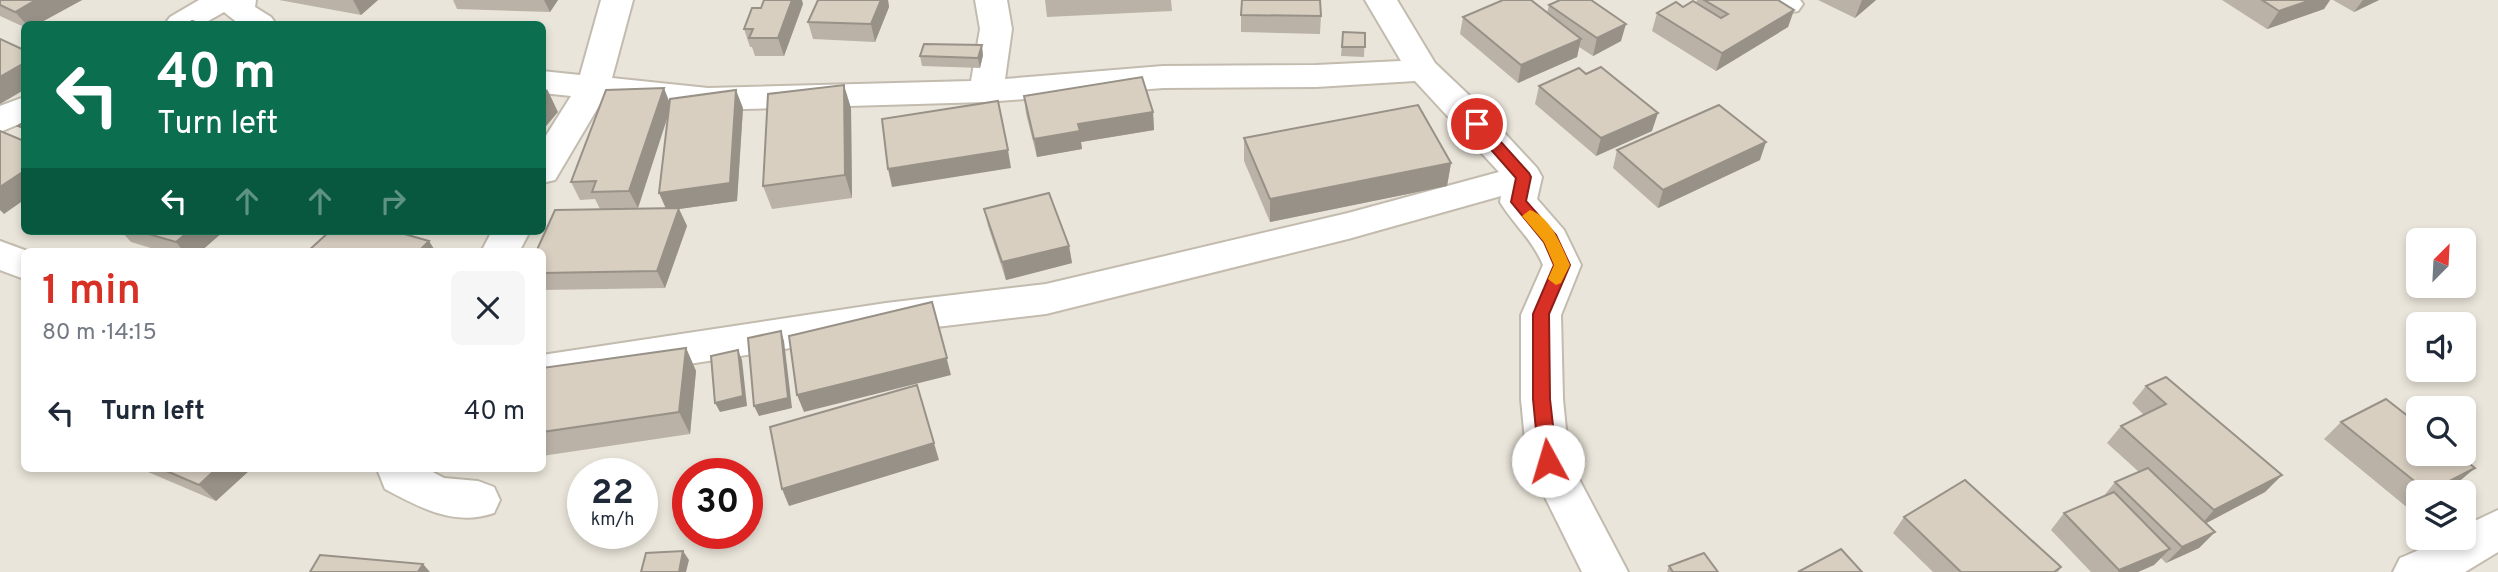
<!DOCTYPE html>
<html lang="en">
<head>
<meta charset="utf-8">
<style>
	body { margin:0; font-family:Overpass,sans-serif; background:#f6f6f7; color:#1f2937; height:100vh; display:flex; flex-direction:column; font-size:26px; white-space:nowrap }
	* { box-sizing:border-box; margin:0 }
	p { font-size:23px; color:#747a83 }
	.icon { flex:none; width:38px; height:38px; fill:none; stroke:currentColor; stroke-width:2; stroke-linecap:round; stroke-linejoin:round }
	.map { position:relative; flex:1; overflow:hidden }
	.sheet { position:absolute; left:21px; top:248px; width:525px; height:224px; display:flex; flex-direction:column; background:#fff; border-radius:10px; box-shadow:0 4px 10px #0003 }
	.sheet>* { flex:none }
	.hud { position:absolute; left:21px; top:21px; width:525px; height:214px; border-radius:10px; box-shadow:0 4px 10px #0003; background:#0b6e4f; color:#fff; overflow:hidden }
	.needle { width:46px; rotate:24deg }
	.fabs { position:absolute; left:2406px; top:228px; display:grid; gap:14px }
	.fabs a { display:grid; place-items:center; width:70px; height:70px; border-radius:10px; background:#fff; box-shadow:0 4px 10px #0003; font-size:35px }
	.speed { position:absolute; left:567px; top:458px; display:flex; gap:14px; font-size:35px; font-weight:700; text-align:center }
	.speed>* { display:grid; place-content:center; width:91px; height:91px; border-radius:50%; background:#fff; box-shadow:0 4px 10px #0003; line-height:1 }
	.speed small { font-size:18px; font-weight:400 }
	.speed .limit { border:10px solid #d22; background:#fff; color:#111 }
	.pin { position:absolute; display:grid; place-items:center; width:60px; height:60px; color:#fff; margin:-30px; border:4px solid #fff; border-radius:50%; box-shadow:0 2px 7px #0007 }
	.me { position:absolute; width:77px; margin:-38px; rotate:354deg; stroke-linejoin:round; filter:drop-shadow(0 0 5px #0008) }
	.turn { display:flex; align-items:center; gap:24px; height:147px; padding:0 21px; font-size:32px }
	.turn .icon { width:91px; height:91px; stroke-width:2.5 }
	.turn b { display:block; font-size:49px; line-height:60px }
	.lanes { display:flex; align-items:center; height:66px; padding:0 21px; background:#0003; justify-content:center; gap:35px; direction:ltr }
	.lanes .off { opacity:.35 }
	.round { display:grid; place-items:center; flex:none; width:74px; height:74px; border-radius:10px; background:#f6f6f7 }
	.summary { display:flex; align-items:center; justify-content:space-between; height:119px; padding:0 21px }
	h1 { font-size:42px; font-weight:600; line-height:52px; color:#d93025 }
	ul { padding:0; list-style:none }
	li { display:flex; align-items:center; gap:21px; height:91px; padding:0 21px }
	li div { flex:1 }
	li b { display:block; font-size:26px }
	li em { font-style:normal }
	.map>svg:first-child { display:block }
</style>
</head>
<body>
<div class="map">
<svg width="2498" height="572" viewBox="0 0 2498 572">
	<rect width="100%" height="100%" fill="#f6f3ec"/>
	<path fill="#eae5da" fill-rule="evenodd" d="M0,0H2498V572H0ZM24,24H542V231H24ZM2418,240H2464V285H2418ZM24,252H542V469H24ZM2418,324H2464V369H2418ZM2418,408H2464V453H2418ZM583,474H642V534H583ZM688,474H747V534H688ZM2418,492H2464V537H2418Z"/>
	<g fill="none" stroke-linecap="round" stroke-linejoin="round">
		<g stroke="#c2bbae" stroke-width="4">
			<g id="street">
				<polygon points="199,0 256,0 255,7 271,17 276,24 239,24 224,12 203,24 165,24 170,17"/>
				<path d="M601,0H633L612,78L708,88L971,81L980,29L975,0H1007L1012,29L1005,79L1163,66L1316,65L1401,61L1365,0H1397L1435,63L1473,99L1537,168L1542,177L1537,199L1564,230L1581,265L1561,315L1563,399L1569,460L1628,572H1582L1527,461L1521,399V315L1543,265C1532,239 1514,225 1500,202L1501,196L1348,239L1046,314L886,333L542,387V355L886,303L1046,284L1348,213L1499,172L1415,81L1316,87L1163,88L986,102L708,110L603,99L555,180L542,183V142L571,96L542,93V71L580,75Z"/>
				<path d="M1764,0H1800L1803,4L1798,11C1784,14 1773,13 1764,0Z"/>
				<polygon points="24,97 24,122 0,132 0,106"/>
				<polygon points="492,231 530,231 519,252 481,252"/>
				<polygon points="0,241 30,252 24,252 24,279 0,270"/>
				<path d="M377,469H427L444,478L478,481L494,487L500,500L494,513C454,527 419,507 385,489Z"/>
				<path d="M2498,510V552L2465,572H2393L2400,558C2422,550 2440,537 2464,537V526Z"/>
			</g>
		</g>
		<use href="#street" fill="#fff" fill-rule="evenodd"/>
	</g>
	<g fill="#bab2a6" fill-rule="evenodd">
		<polygon points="0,0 82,0 38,24 24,24 24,27 0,16"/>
		<polygon points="279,0 378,0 361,15"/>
		<polygon points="453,0 558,0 550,12 457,9"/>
		<polygon points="818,0 888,0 889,7 875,42 813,39 808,22"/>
		<polygon points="1045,0 1171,0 1172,11 1047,17"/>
		<polygon points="1697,0 1778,0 1794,10 1788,27 1716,71 1652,31 1657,13 1696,3"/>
		<polygon points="1818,0 1876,0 1855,18"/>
		<polygon points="2222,0 2330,0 2324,9 2267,29"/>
		<polygon points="2333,0 2379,0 2354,12"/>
		<polygon points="803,4 784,56 755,56 752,47 750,47 744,29"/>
		<polygon points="1549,5 1621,41 1593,56 1579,47 1577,57 1518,83 1460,34 1463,17 1547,13"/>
		<polygon points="1241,15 1321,16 1320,34 1241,32"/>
		<polygon points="1343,32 1365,33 1364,57 1341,56"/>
		<polygon points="983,55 980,68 922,66 920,56"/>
		<polygon points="1586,74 1652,131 1596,156 1535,104 1539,86"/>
		<polygon points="1024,96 1153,112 1154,130 1081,142 1082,149 1037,157 1026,114"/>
		<path d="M670,103L743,108L737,201L679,209L687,226L665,288L542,290V252L600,209L595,199L580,200L571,182ZM669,113L666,208H638Z"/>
		<polygon points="851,108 852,198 772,209 763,186"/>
		<polygon points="1244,138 1451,163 1447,186 1270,222 1244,161"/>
		<polygon points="1617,150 1760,160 1658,208 1613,168"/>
		<polygon points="984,209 1069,246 1072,263 1006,280 988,226"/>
		<polygon points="121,231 224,231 200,252 164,252 131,242"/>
		<polygon points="686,348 696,371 690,434 542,456 542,368"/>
		<polygon points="2146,386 2282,475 2265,492 2206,523 2215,532 2199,548 2166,563 2161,558 2154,565 2138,572 2091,572 2051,530 2064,513 2103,497 2115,482 2139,472 2107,443 2121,426 2144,415 2132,403"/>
		<polygon points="2341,422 2455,485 2442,492 2418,492 2418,504 2409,509 2324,439"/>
		<polygon points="145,469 251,469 216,501 148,472"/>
		<polygon points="1904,517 2061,567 2058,572 1933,572 1893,533"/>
		<polygon points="1669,566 1718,572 1667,572"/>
	</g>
	<g fill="#979187">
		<polygon points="36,0 82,0 38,24 26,24 15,12"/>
		<polygon points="353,0 378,0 361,15"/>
		<polygon points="544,0 558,0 550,12"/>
		<polygon points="792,0 802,0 803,4 784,56 778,38"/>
		<polygon points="881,0 888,0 889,7 875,42 871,24"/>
		<polygon points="1862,0 1876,0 1855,18"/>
		<polygon points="2311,0 2330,0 2324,9 2267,29 2279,11"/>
		<polygon points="2363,0 2379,0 2354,12"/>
		<polygon points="1794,10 1788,27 1716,71 1722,53"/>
		<polygon points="1626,24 1621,41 1593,56 1597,38"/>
		<polygon points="1581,39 1577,57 1518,83 1521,65"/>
		<polygon points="982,45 983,55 980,68 978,58"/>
		<polygon points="24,63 24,90 0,104 0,77"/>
		<polygon points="844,85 851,108 852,198 845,175"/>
		<polygon points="664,88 671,106 638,208 629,191"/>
		<polygon points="547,89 558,112 542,131 542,94"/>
		<polygon points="736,90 743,108 737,201 679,209 687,226 665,288 657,271 667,211 659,193"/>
		<polygon points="1153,112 1154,130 1081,142 1082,149 1037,157 1034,139 1078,124"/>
		<polygon points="1658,113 1652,131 1596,156 1601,138"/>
		<polygon points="1766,142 1760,160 1658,208 1663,190"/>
		<polygon points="1008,150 1011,168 892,187 888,169"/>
		<polygon points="1451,163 1447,186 1270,222 1270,199"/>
		<polygon points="24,171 24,200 4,214 0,210 0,187"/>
		<polygon points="189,231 224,231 200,252 184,252 176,242"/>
		<polygon points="429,241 436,252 418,252"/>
		<polygon points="1069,246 1072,263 1006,280 1002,262"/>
		<polygon points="932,302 951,375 804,412 797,395"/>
		<polygon points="781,331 784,341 792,408 759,416 754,406"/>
		<polygon points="686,348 696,371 690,434 679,412"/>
		<polygon points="738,350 742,360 747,406 720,412 715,403"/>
		<polygon points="934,443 939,460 789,506 782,489"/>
		<polygon points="2475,468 2455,485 2442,492 2429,492"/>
		<polygon points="216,469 251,469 216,501 199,485"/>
		<polygon points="2282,475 2265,492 2199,527 2214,510"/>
		<polygon points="2215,532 2199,548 2166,563 2182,547"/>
		<polygon points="2170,549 2154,565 2138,572 2118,572 2119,570"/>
		<polygon points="683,551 689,560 686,572 679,572"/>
		<polygon points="423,564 430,572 418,572"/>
	</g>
	<g fill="#d8cfc1" stroke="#979187" stroke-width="2">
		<polygon points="0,0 36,0 15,12 0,5"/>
		<polygon points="764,0 792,0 778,38 749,38 753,29 744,29 752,8 761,8"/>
		<polygon points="818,0 881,0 871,24 808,22"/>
		<polygon points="1242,0 1320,0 1321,16 1241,15"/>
		<polygon points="1503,0 1531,0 1581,39 1521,65 1463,17"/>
		<polygon points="1560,0 1591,0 1626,24 1597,38 1549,5"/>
		<polygon points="1704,0 1778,0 1794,10 1722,53 1657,13 1676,2 1683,7 1693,1 1721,18 1728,14"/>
		<polygon points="2262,0 2311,0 2279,11"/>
		<polygon points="192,21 202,24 187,24"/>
		<polygon points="1343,32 1365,33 1365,47 1342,47"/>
		<polygon points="0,39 24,50 24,63 0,77"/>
		<polygon points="924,44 982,45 978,58 920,56"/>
		<polygon points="1601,67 1658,113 1601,138 1539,86 1579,68 1586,74"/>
		<polygon points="1142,77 1153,112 1078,124 1080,131 1034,139 1024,96"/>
		<polygon points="844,85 845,175 763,186 768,94"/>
		<polygon points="664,88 629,191 592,192 596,181 571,182 606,90"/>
		<polygon points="736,90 730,183 659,193 670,99"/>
		<polygon points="998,101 1008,150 888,169 882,119"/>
		<polygon points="1418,105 1451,163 1270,199 1244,138"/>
		<polygon points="1719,105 1766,142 1663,190 1617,150"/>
		<polygon points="24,122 24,128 18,126"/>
		<polygon points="0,131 24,141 24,171 0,187"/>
		<polygon points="1049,193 1069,246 1002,262 984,209"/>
		<polygon points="679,208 657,271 542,273 542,252 536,252 555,210"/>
		<polygon points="138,231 189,231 176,242"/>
		<polygon points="330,231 394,231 429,241 418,252 307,252"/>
		<polygon points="932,302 947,358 797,395 789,336"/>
		<polygon points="781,331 788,398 754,406 748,338"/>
		<polygon points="686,348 679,412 542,432 542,368"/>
		<polygon points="738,350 743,396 715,403 711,356"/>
		<polygon points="2166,377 2282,475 2214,510 2121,426 2166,404 2146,386"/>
		<polygon points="917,385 934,443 782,489 770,427"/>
		<polygon points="2386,399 2418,424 2418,453 2456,453 2475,468 2428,492 2341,422"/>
		<polygon points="2148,468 2215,532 2182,547 2115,482"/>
		<polygon points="162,469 216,469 199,485"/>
		<polygon points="1965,480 2061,567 2054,572 1961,572 1904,517"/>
		<polygon points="2114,492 2170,549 2119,570 2064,513"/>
		<polygon points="1841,549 1862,572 1798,572"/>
		<polygon points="683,551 679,572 641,572 646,553"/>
		<polygon points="1704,553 1718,572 1673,572 1669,566"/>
		<polygon points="320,555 423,564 418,572 310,572"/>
	</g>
	<polygon fill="#d93025" stroke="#8d1f18" stroke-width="2" points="1477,120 1482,121 1529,173 1531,177 1526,201 1556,235 1570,265 1549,314 1550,399 1557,461 1554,466 1548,468 1542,466 1539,461 1533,399 1533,314 1554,265 1544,242 1511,202 1516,178 1472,128 1470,124"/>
	<path fill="#f59e0b" d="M1530,210C1551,217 1562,247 1570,265L1561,283L1556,285L1548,279L1554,265L1544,242L1522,216Z"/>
</svg>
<div class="fabs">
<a><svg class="needle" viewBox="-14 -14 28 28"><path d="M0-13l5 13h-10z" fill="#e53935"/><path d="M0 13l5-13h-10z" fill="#747a83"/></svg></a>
<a><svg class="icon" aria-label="sound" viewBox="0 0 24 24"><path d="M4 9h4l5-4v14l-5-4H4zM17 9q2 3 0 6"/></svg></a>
<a><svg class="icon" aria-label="search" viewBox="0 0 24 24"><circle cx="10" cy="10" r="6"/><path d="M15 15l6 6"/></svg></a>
<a><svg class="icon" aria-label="layers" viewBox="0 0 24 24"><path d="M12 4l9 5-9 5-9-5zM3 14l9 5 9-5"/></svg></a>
</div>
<div class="speed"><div>22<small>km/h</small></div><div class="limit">30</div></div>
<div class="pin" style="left:1477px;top:124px;background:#d93025"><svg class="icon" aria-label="arrive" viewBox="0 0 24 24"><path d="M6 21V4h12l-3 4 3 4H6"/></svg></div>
<svg class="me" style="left:1548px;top:461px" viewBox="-20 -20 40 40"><circle r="19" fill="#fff"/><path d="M0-13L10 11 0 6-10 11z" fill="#d93025"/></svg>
<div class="hud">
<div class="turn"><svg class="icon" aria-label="left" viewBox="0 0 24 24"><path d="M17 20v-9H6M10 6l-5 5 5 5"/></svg><div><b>40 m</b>Turn left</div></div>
<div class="lanes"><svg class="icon" aria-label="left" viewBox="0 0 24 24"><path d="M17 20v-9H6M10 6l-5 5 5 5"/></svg><svg class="icon off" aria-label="ahead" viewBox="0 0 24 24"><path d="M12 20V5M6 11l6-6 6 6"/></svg><svg class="icon off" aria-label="ahead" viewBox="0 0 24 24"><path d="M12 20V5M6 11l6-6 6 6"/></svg><svg class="icon off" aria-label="right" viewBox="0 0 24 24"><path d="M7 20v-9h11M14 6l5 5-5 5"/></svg></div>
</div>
<section class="sheet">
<div class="summary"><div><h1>1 min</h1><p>80 m · 14:15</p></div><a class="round"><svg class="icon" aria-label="close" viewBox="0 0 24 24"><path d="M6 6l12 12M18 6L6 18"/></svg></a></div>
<ul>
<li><svg class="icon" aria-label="left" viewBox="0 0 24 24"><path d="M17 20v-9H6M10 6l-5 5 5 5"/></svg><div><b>Turn left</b></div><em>40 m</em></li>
</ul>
</section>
</div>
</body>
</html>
